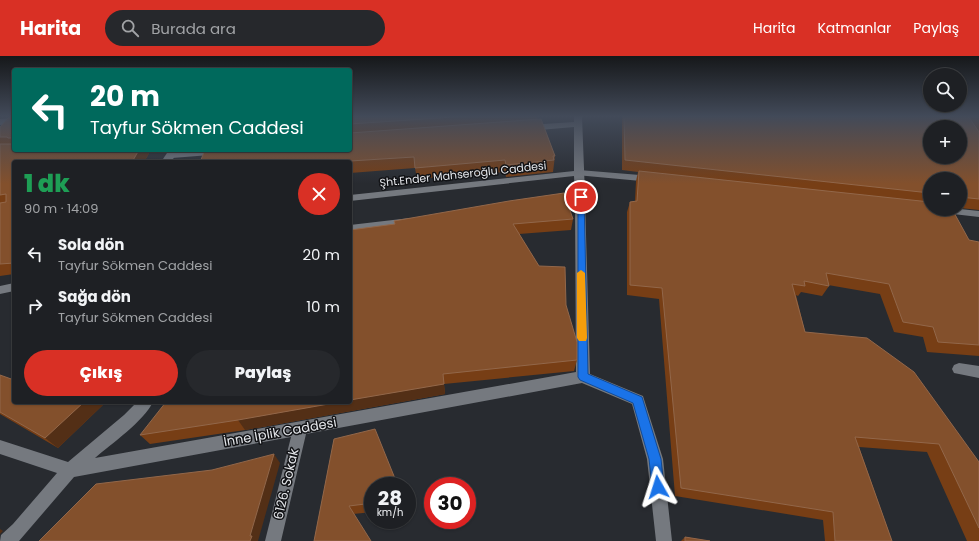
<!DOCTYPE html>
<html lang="tr">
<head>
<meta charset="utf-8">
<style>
	body { margin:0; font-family:Poppins,sans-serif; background:#26282c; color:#f1f3f6; height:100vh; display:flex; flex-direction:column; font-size:15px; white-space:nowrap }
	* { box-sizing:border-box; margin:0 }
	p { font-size:13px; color:#a1a3a6 }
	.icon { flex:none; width:22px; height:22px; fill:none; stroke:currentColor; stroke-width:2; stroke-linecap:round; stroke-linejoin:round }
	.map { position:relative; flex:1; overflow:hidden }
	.side { position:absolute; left:12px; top:104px; width:340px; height:244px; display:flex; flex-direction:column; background:#1e2024; border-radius:4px; box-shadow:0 1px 3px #0004,0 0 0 1px #3c3e41 }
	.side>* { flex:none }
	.hud { position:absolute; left:12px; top:12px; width:340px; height:84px; border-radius:4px; box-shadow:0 1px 3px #0004,0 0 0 1px #3c3e41; background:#00695c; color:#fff; overflow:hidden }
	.buttons { position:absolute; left:923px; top:12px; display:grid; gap:8px }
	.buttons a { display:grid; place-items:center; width:44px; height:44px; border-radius:50%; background:#1e2024; box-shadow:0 1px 3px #0004,0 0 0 1px #3c3e41; font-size:20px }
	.speed { position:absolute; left:364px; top:421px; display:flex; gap:8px; font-size:20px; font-weight:700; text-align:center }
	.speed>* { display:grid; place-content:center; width:52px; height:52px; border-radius:50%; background:#1e2024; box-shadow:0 1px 3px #0004,0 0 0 1px #3c3e41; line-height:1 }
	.speed small { font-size:10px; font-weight:400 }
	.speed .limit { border:6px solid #d22; background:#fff; color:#111 }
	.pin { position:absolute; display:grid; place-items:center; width:34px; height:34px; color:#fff; margin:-17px; border:2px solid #fff; border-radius:50%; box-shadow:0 1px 4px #0007 }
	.me { position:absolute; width:44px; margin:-22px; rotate:354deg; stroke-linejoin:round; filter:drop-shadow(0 0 3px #0008) }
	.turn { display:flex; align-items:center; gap:14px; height:84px; padding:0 12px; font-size:18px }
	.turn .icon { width:52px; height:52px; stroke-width:2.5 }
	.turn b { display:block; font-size:28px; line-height:34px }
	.round { display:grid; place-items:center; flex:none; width:42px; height:42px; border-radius:21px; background:#26282c }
	.head { display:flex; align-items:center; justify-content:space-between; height:68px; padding:0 12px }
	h1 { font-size:24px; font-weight:800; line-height:30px; color:#1e9e55 }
	.button { display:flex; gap:8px; margin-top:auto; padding:8px 12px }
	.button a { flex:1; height:46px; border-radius:24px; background:#d93025; color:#fff; font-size:16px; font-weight:800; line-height:46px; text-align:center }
	.button a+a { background:#26282c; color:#f1f3f6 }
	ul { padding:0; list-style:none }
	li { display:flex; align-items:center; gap:12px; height:52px; padding:0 12px }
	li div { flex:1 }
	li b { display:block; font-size:15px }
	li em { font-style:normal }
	header { display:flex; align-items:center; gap:24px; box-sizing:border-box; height:56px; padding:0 20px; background:#d93025; color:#fff }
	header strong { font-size:19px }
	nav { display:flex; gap:22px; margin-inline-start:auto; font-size:14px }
	.search { width:280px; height:36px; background:#26282c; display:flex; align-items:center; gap:10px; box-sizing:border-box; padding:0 14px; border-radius:22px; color:#a1a3a6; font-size:15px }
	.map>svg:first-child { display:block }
</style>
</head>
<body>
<header>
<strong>Harita</strong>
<div class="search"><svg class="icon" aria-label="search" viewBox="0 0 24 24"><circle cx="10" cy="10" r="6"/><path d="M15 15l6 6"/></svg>Burada ara</div>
<nav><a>Harita</a><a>Katmanlar</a><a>Paylaş</a></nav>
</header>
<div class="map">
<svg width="979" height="485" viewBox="0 0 979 485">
	<rect width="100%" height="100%" fill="#282b30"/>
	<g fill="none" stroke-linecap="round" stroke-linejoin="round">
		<g fill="#75797f" fill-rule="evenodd">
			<path d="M574,60H582L585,139L586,141L585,143L590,318L643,340L663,403L672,485H656L647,403L632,348L582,327L306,378L281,485H265L291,381L74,421L19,485H0L1,479L13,468L57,417L0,398V384L68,406L124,359L137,346H153C144,365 111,388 95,402L576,316L575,145L551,148L546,145L551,142L575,139L574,120L350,145V139L574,115V71L528,75L524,72L528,69L574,66Z"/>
			<polygon points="14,62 14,68 0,69 0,63"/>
			<polygon points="200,94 240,94 235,97 172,102 167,99 172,96"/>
			<polygon points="410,162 414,163 415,165 414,167 350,177 350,169"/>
			<polygon points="959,307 979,310 979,322 954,317 952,313 954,309"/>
		</g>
		<g fill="#75797f" fill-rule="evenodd">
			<polygon points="169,94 179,94 171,106 161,106"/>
			<polygon points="579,114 652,120 657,123 652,126 576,119 574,117"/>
			<polygon points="930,150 930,153 960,153 979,155 979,161 927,155 926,153"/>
			<polygon points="14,227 14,235 0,238 0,230"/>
		</g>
	</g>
	<g fill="#773e15">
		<polygon points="14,60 14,94 151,94 144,106 14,106 14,218 0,220 0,71"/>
		<polygon points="350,60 538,60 537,64 555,100 553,116 506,121 505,116 417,123 415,112 350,117 350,106 200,106 350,94"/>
		<polygon points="622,60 979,60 979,154 960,152 960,123 930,123 930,153 969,184 979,186 979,300 927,296 923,281 894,276 880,238 828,229 829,230 822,240 801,236 798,240 796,239 805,276 979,406 979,485 967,485 927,396 859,391 892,485 825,485 823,464 675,440 659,243 627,239 627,156 630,146 635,145 636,125 638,116 622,114"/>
		<polygon points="573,163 571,174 519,178 539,210 566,249 577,304 574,315 444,328 445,338 245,374 150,388 140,379 350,174"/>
		<polygon points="0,319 14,346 106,346 58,392 0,358"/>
		<polygon points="334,383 373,430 373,456 353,458 314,485"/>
		<polygon points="685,481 710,485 681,485"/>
	</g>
	<g fill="#532f16">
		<polygon points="139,94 151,94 144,106 132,106"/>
		<polygon points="444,328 445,338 245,374 238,364 340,346 350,346 350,344"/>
		<polygon points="84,346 106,346 58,392 45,382"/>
		<polygon points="274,398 280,407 258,485 250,485 250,480"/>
		<polygon points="0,473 3,475 0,478"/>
	</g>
	<g fill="#83502c" stroke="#92674a" fill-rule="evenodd">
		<polygon points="10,60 14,60 14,82 8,82 7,81 0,81 0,71"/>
		<polygon points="350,60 468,60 350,68"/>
		<path d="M624,60H968L979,76V143L960,141V123H930V137L625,104ZM930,71H960V101H930Z"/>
		<polygon points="541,63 555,100 553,100 554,104 506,109 505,104 415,112 414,101 334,106 200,106 205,94 350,94 350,77"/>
		<polygon points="0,88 14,88 14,94 139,94 132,106 14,106 14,207 0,208 0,147 6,146 6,138 0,139"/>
		<polygon points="639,115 930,146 930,153 952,153 969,184 979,186 979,289 938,286 933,271 903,266 889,228 826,217 829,230 804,225 805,230 792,228 805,276 867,282 914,316 979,406 979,472 939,388 855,381 892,485 835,485 833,456 681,432 662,232 630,229 630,146 637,145"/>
		<polygon points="564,137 573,163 513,168 539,210 565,211 566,249 577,286 577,304 443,318 444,328 350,344 350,174 395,168 394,165 509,145"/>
		<polygon points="0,319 14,324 14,346 84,346 45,382 0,356"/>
		<polygon points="166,346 340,346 238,364 140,379"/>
		<polygon points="375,373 398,430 373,430 373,447 349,450 371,485 314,485 334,383"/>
		<polygon points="274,398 250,480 252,480 250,485 39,485 96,428 212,414"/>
		<polygon points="685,481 710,485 685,485"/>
	</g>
	<linearGradient id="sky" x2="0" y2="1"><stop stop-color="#16181a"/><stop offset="0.47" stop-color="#424a59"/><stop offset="1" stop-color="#424a59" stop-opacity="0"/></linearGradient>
	<rect width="979" height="128" fill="url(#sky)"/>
	<polygon fill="#1a73e8" stroke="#114b97" points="578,139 581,139 584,141 588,318 642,341 661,403 664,431 662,435 658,436 654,435 652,431 649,403 633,347 580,324 578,321"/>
	<polygon fill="#f59e0b" points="581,214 585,217 587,282 586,285 579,285 577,282 577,217"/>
	<g text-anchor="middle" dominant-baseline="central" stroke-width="3" stroke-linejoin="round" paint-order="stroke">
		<g font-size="11" fill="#e4e6ea" stroke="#121316">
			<text transform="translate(463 118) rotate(-6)">Şht.Ender Mahseroğlu Caddesi</text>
		</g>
		<g font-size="13" fill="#e4e6ea" stroke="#121316">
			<text transform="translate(280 376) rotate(-10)">İnne İplik Caddesi</text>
			<text transform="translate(286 428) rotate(-77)">6126. Sokak</text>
		</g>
	</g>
</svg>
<div class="buttons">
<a><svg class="icon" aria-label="search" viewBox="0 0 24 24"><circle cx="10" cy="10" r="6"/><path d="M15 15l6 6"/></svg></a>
<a>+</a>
<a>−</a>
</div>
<div class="speed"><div>28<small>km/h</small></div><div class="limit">30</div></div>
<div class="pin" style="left:581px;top:141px;background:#d93025"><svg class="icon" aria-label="arrive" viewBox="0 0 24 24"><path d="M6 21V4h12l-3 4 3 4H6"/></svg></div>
<svg class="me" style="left:658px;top:431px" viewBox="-20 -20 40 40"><path d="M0-17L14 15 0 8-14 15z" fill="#1a73e8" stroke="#fff" stroke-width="4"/></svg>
<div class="hud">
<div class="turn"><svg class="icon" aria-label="left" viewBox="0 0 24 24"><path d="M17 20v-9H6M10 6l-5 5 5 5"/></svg><div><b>20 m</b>Tayfur Sökmen Caddesi</div></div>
</div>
<section class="side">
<div class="head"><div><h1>1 dk</h1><p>90 m · 14:09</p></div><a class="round" style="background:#d93025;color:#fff"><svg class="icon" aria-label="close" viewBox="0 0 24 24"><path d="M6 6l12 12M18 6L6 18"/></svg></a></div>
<ul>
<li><svg class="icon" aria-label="left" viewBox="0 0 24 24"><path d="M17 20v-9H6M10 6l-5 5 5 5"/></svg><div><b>Sola dön</b><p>Tayfur Sökmen Caddesi</p></div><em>20 m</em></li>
<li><svg class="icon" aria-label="right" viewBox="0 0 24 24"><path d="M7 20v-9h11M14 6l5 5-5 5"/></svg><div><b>Sağa dön</b><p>Tayfur Sökmen Caddesi</p></div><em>10 m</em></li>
</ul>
<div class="button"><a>Çıkış</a><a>Paylaş</a></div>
</section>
</div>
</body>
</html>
